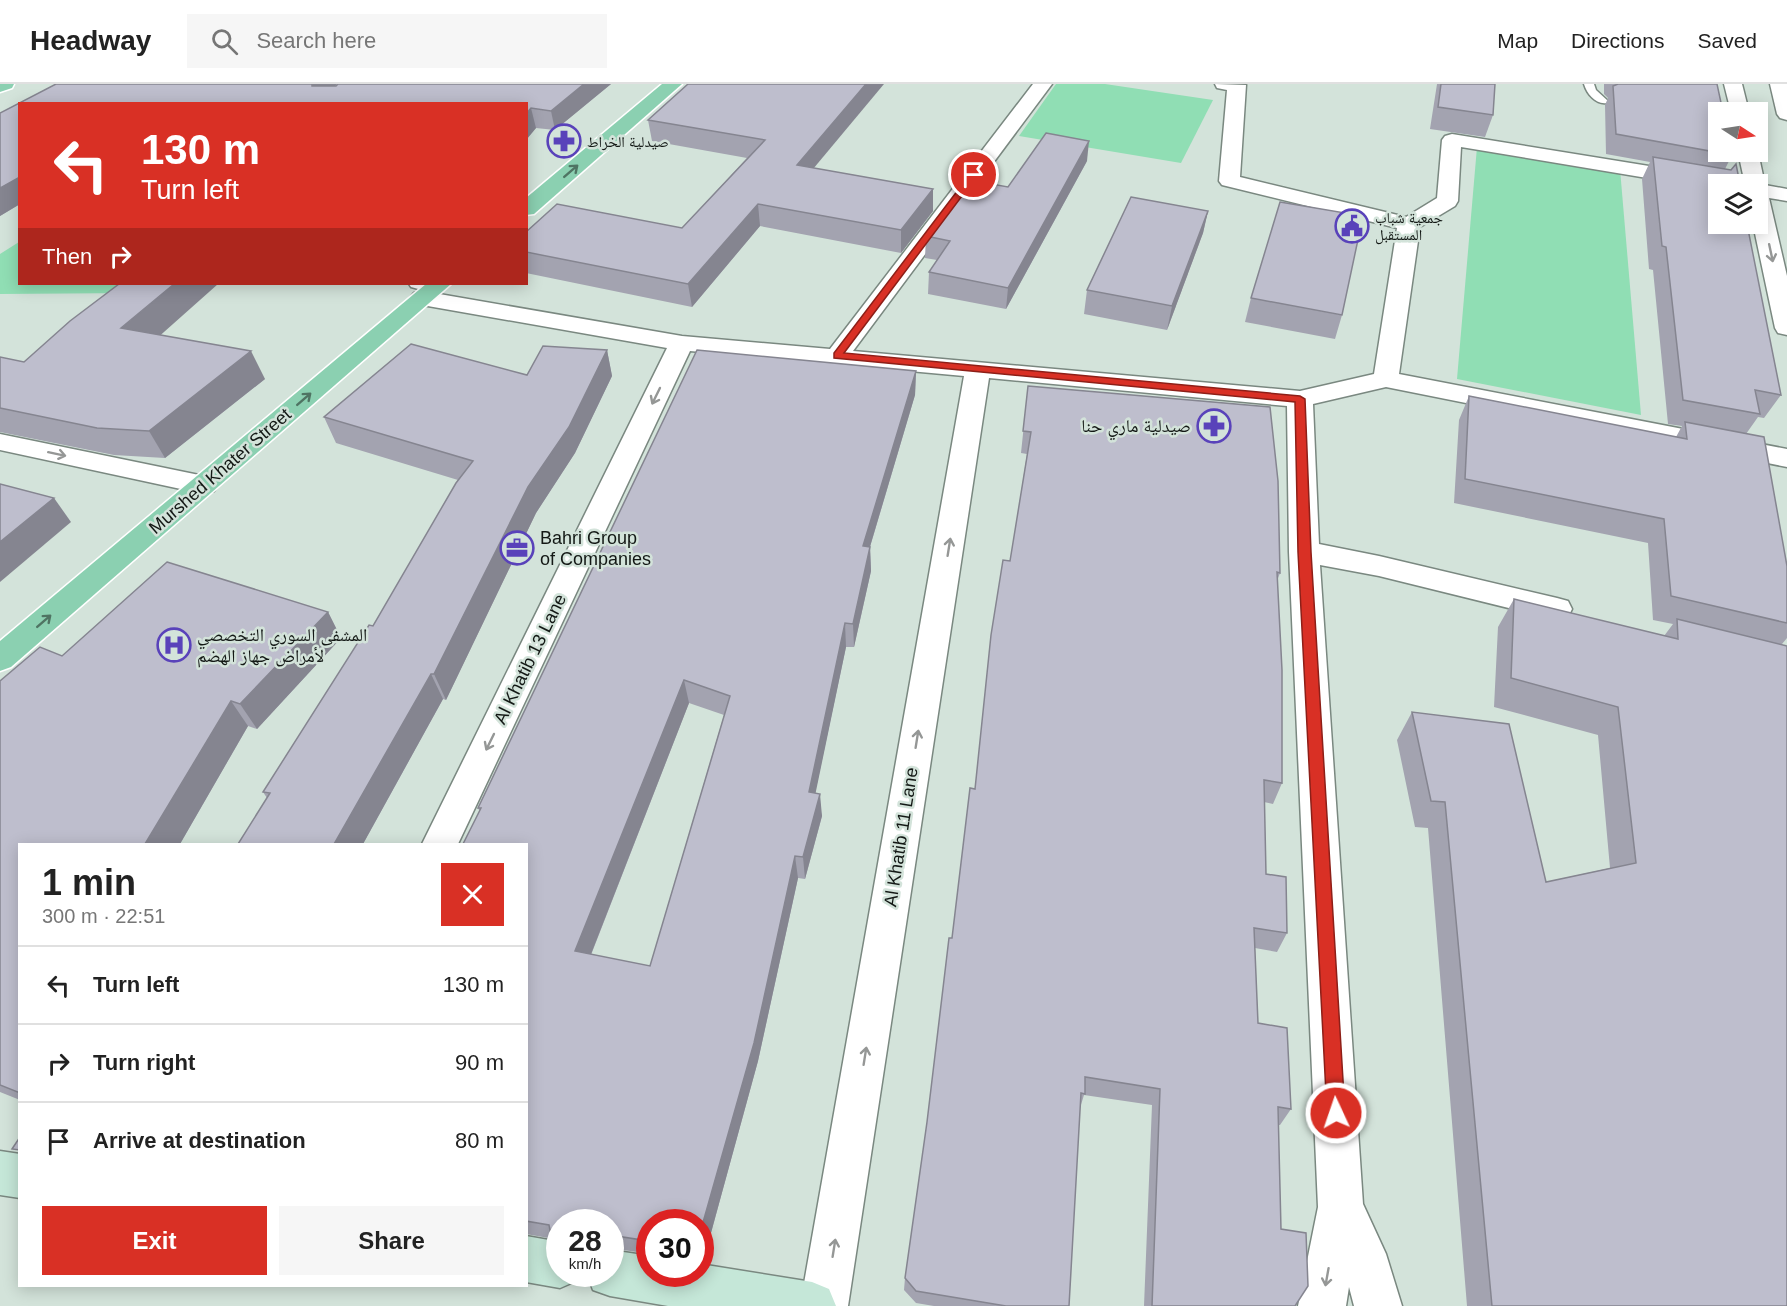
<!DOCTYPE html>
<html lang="en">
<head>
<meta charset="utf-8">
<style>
	body { margin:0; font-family:Helvetica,"Noto Naskh Arabic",sans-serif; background:#f6f6f6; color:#222; height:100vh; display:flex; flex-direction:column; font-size:22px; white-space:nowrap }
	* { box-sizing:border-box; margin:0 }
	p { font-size:20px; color:#767676 }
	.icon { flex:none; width:33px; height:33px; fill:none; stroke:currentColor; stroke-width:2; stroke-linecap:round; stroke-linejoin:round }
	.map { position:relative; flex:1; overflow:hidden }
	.side { position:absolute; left:18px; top:759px; width:510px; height:444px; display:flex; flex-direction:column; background:#fff; border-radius:0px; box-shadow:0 3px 15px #0003 }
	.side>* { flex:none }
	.banner { position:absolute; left:18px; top:18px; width:510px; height:183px; border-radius:0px; box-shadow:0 3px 15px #0003; background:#d93025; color:#fff; overflow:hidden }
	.needle { width:39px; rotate:102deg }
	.fabs { position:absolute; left:1708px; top:18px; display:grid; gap:12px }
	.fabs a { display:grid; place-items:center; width:60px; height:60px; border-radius:0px; background:#fff; box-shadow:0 3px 15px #0003; font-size:30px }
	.speed { position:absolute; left:546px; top:1125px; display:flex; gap:12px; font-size:30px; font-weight:700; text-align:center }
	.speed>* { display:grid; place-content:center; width:78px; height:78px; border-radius:50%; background:#fff; box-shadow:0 3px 15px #0003; line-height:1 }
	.speed small { font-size:15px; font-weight:400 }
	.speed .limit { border:9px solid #d22; background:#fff; color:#111 }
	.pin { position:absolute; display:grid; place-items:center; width:51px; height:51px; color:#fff; margin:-26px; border:3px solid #fff; border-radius:50%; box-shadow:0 2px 6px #0007 }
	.me { position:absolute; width:66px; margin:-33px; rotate:357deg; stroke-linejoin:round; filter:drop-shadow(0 0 4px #0008) }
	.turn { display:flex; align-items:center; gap:21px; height:126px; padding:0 24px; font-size:27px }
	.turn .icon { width:78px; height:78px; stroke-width:2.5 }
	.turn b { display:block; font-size:42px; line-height:51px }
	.then { display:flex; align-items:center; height:57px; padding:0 24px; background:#0003; gap:12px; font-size:22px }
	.round { display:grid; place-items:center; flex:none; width:63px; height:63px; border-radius:0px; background:#f6f6f6 }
	.summary { display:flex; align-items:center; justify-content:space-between; height:102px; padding:0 24px }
	h1 { font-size:36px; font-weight:600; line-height:45px }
	.primary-button { display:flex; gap:12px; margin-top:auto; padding:12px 24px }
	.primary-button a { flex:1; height:69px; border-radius:0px; background:#d93025; color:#fff; font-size:24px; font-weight:600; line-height:69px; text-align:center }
	.primary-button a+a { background:#f6f6f6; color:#222 }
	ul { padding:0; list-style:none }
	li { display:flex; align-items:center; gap:18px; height:78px; padding:0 24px; border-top:2px solid #e0e0e0 }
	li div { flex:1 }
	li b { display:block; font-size:22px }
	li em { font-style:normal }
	header { display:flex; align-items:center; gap:36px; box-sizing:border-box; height:84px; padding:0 30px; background:#fff; border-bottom:2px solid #e0e0e0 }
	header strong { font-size:28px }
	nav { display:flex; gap:33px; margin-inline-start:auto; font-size:21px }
	.search { width:420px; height:54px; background:#f6f6f6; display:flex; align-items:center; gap:15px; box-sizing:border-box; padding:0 21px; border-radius:0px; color:#767676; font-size:22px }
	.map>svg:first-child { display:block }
</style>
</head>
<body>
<header>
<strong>Headway</strong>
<div class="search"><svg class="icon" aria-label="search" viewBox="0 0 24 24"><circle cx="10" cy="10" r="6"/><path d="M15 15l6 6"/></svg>Search here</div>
<nav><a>Map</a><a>Directions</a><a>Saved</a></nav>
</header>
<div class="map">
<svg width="1787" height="1222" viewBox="0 0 1787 1222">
	<rect width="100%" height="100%" fill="#d3e3da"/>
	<g fill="#90deb4">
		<polygon points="1056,0 1105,0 1213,16 1181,79 1019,52"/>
		<polygon points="1477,63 1620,85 1641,331 1457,295"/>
		<polygon points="19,158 20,200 147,200 135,209 0,210 0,170"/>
	</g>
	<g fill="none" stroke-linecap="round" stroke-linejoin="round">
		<g stroke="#7a8880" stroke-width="3">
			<g id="lane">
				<path d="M1584,0H1594L1596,6L1608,17L1607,19C1596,21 1587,10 1584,0Z"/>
				<polygon points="409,200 427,200 439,205 433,209 411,203"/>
			</g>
		</g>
		<g stroke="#7a8880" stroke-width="3">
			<g id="street">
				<polygon points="1033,0 1052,0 853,267 1300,307 1374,290 1397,144 1222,101 1219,97 1227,6 1217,4 1215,0 1246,1 1240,93 1406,133 1437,114 1442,56 1445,52 1452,50 1723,94 1730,96 1733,100 1719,100 1719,106 1461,63 1458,117 1455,122 1420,143 1399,290 1787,365 1787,383 1386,303 1313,320 1319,460 1379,472 1557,514 1568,517 1572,525 1568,533 1557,536 1379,492 1320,481 1363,1120 1386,1170 1402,1222 1354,1222 1349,1203 1346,1222 1298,1222 1318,1123 1289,468 1287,322 989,294 848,1222 800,1222 964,292 690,267 458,760 422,760 667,264 422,221 414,219 410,214 414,209 422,207 682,252 830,265"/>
				<polygon points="1724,0 1742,0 1749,28 1731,28"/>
				<polygon points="1770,0 1787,0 1787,36 1780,34 1777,30"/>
				<polygon points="1738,68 1758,68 1765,101 1787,105 1787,117 1769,114 1787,192 1787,251 1778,249 1775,244 1753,140 1758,140 1758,100 1745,100"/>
				<polygon points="0,350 204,392 214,395 218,401 214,407 204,410 0,366"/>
			</g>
		</g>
		<g stroke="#7a8880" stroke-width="3">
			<g id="secondary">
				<polygon points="0,1067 20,1070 20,1114 0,1111"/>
				<polygon points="526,1152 560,1158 560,1190 580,1190 576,1197 560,1204 526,1198"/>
				<polygon points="610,1166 650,1172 650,1190 700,1190 700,1180 812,1198 829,1205 836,1222 668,1222 610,1212 593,1206 587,1190 610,1190"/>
			</g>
		</g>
		<g stroke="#fff" stroke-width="3">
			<g id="primary">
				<polygon points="0,0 14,0 12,4 0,8"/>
				<polygon points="662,0 682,0 534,130 526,131 526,114"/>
				<polygon points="426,200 451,200 11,583 0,587 0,557"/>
			</g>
		</g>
		<use href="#lane" fill="#fff" fill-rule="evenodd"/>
		<use href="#street" fill="#fff" fill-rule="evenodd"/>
		<use href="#secondary" fill="#c5e7d8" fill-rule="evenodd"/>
		<use href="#primary" fill="#8bd0b1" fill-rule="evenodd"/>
	</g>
	<g fill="#a3a3b0" fill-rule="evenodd">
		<polygon points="56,0 337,0 335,2 338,0 611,0 555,46 536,44 526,56 526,20 20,20 20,120 0,132 0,29"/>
		<polygon points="688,0 814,84 933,105 933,127 901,169 760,142 692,223 526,189 526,148 682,144 747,74 652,57 648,36"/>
		<polygon points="1437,0 1495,0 1493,31 1485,53 1430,45"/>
		<polygon points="1604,0 1717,0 1732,71 1725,85 1781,311 1764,334 1758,333 1746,350 1787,482 1787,554 1782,560 1787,1222 1467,1222 1428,744 1415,743 1397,656 1412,628 1546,798 1610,784 1598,651 1494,623 1498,543 1514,515 1664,552 1673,540 1653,536 1648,459 1454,419 1459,336 1469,312 1676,353 1682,342 1668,340 1653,186 1649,185 1642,95 1650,78 1606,70 1605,21 1608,14 1604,10"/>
		<polygon points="1087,77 1006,225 928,210 929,188 937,176 925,174 926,152 977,114"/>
		<polygon points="1208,127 1203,149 1167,246 1084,230 1087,206"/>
		<polygon points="1251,214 1342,231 1335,255 1245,238"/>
		<polygon points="160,251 265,295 165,374 114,371 0,348 0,273 24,278"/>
		<polygon points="607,266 612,292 575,369 536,429 446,616 443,615 363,760 238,760 267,714 263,708 373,542 458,396 336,359 324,333 527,291"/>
		<path d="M916,287L915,311L870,463L871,487L854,563H846L815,709L822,732L805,795L798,794L758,977L703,1178H700V1138H650V1179L644,1169L610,1164V1138H560V1162L554,1155L526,1150V760L480,728L478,724ZM689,619L724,631L650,882L591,871Z"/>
		<polygon points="1028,302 1280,489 1277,497 1282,699 1273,720 1264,718 1266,790 1287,849 1277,868 1255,864 1258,939 1291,1025 1280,1041 1278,1041 1281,1145 1295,1222 1144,1222 1152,1021 1084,1011 1080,1024 1069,1222 934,1222 916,1219 904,1206 905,1194 927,1038 952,854 1027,370 1021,369"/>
		<polygon points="328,528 341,554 257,645 248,642 180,760 20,760 20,1016 0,1008 0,597 62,572"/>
	</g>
	<g fill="#858590">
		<polygon points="312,0 337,0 319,18"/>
		<polygon points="584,0 611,0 555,46 551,27"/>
		<polygon points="866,0 884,0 798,103 797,81"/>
		<polygon points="531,24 536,44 526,56 526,30"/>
		<polygon points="1089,57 1087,77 1006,225 1008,204"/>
		<polygon points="20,93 20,120 0,132 0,104"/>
		<polygon points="933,105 933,127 901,169 901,146"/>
		<polygon points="758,120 760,142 692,223 688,200"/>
		<polygon points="1208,127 1203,149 1167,246 1172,222"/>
		<polygon points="174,200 218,200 137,272 121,244"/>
		<polygon points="607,266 612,292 575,369 536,429 446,616 434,590 528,403"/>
		<polygon points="251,267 265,295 165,374 149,347"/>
		<polygon points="916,287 915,311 863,486 863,462"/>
		<polygon points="54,414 71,438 0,498 0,458"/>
		<polygon points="870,463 871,487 854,563 853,540"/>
		<polygon points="328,528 341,554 257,645 240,620"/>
		<polygon points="845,539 846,563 811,731 809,708"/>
		<polygon points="431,590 443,615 363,760 334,760"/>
		<polygon points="684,596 689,619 584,888 575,867"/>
		<polygon points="231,617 248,642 180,760 145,760"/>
		<polygon points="820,710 822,732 805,795 803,773"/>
		<polygon points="795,772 798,794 758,977 703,1178 700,1173 700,1149"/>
	</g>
	<g fill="#bebecd" stroke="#858590" stroke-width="1.5" fill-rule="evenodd">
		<polygon points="56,0 312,0 312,2 336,2 338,0 584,0 551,27 531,24 526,30 526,20 20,20 20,93 0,104 0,29"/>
		<polygon points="688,0 866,0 797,81 933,105 901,146 758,120 688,200 526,168 526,148 557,120 682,144 765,56 648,36"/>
		<polygon points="1441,0 1495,0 1493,31 1438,23"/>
		<polygon points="1618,0 1717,0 1723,28 1719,28 1719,68 1732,68 1732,71 1616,50 1613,2"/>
		<polygon points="1046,49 1089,57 1008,204 929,188 950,157 926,152 958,110 977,114 986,99 1008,103"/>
		<polygon points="1653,73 1731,86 1736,80 1740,100 1719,100 1719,140 1747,140 1781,311 1755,306 1760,330 1683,316 1666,163 1662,162"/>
		<polygon points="1131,113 1208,127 1172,222 1087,206"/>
		<polygon points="1280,118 1363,132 1342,231 1251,214"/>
		<polygon points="119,200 174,200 121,244 251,267 149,347 97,344 0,324 0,273 24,278 70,237"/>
		<polygon points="411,260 527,291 543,262 607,266 569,343 528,403 434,590 431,590 334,760 238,760 270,709 263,708 369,541 373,542 456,399 473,377 324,333"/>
		<path d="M697,266L916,287L863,462L870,463L853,540L845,539L809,708L820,710L803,773L795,772L754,959L700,1149V1138H650V1171L644,1170L642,1156L610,1151V1138H560V1153L551,1151L549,1141L526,1137V760H463L481,724H478ZM684,596L730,612L650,882L575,867Z"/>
		<polygon points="1028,302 1270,323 1278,397 1280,489 1277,488 1282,586 1282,699 1264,696 1266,790 1286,793 1287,849 1254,844 1258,939 1287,944 1291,1025 1278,1023 1281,1145 1306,1149 1308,1202 1295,1222 1152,1222 1160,1005 1085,993 1085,1010 1081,1009 1069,1222 1006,1222 916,1207 905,1194 927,1038 949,854 952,854 970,704 975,705 991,551 1003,476 1010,477 1031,348 1023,347"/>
		<polygon points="1469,312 1687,355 1685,338 1764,353 1787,482 1787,539 1671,512 1664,435 1465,395"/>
		<polygon points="0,400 54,414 0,458"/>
		<polygon points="167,478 328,528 240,620 231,617 145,760 20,760 20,1009 0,1001 0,597 40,563 62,572"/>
		<polygon points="1514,515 1678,555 1677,535 1787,562 1787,1222 1492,1222 1445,718 1431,717 1412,628 1509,640 1546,798 1636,779 1618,623 1511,594"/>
		<polygon points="20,1053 20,1066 12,1065"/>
	</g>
	<defs><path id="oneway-shaft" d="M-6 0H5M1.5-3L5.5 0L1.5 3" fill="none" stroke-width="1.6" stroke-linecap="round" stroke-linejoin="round" transform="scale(1.5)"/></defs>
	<g stroke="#4f7463">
		<use href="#oneway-shaft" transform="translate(571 87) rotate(-41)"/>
		<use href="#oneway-shaft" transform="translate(304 315) rotate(-41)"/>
		<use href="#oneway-shaft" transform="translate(44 537) rotate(-41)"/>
	</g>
	<g stroke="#959796">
		<use href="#oneway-shaft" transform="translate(1771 169) rotate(78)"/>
		<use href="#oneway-shaft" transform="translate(656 312) rotate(116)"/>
		<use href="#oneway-shaft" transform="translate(57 370) rotate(12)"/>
		<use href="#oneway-shaft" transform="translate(949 463) rotate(-81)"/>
		<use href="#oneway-shaft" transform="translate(917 655) rotate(-81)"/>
		<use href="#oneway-shaft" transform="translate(490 658) rotate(116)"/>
		<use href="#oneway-shaft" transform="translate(865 972) rotate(-81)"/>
		<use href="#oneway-shaft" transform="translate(834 1164) rotate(-81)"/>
		<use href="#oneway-shaft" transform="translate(1327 1193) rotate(100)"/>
	</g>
	<polygon fill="#d93025" stroke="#8d1f18" stroke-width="1.5" points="974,88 977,89 977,92 844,269 1300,312 1305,315 1311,468 1345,1029 1342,1035 1336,1038 1330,1035 1327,1029 1298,468 1295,318 834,274 834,269 971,89"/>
	<defs>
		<g id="pharmacy-ring" transform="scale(1.725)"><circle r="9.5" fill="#d3e3da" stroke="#5942ba" stroke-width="1.5"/><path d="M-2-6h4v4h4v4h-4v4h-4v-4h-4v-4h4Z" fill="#5942ba"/></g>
		<g id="civic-ring" transform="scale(1.725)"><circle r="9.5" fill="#d3e3da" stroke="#5942ba" stroke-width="1.5"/><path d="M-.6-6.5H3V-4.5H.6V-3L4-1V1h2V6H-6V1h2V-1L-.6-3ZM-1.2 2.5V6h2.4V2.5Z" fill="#5942ba"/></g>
		<g id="office-ring" transform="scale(1.725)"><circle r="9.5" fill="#d3e3da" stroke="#5942ba" stroke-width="1.5"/><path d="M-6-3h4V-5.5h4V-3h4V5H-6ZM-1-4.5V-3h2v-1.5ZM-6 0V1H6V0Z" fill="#5942ba"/></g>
		<g id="hospital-ring" transform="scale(1.725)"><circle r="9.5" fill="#d3e3da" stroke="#5942ba" stroke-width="1.5"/><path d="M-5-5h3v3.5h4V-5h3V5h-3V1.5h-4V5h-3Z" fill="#5942ba"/></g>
	</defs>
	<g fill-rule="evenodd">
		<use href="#pharmacy-ring" x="564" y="57"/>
		<use href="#civic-ring" x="1352" y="142"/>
		<use href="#pharmacy-ring" x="1214" y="342"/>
		<use href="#office-ring" x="517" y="464"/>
		<use href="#hospital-ring" x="174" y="561"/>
	</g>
	<g text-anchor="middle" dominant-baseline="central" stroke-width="5" stroke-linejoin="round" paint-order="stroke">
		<g font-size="15" fill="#131815" stroke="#d3e3da" text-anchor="start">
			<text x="587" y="57">صيدلية الخراط</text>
			<text x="1375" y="133">جمعية شباب<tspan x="1375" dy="17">المستقبل</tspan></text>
		</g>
		<g font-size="18" fill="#131815" stroke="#d3e3da" text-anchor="start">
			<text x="1191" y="342" text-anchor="end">صيدلية ماري حنا</text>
			<text x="540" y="454">Bahri Group<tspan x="540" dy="21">of Companies</tspan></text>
			<text x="197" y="551">المشفى السوري التخصصي<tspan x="197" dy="21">لأمراض جهاز الهضم</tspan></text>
		</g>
		<g font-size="18" fill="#131815" stroke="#d3e3da">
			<text transform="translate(220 387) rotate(-41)">Murshed Khater Street</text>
			<text transform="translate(530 575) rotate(-64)">Al Khatib 13 Lane</text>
			<text transform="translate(901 753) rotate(-81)">Al Khatib 11 Lane</text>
		</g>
	</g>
</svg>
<div class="fabs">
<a><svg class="needle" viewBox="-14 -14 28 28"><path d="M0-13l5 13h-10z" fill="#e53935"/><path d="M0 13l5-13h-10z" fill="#767676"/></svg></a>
<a><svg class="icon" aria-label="layers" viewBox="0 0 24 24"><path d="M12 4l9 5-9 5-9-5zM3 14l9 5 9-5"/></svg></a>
</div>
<div class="speed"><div>28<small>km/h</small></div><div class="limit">30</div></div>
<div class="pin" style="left:974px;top:91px;background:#d93025"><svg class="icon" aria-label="arrive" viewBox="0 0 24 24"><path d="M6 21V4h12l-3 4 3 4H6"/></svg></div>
<svg class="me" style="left:1336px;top:1029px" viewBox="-20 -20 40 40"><circle r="17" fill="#d93025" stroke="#fff" stroke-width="3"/><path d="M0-11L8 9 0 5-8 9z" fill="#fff"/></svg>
<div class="banner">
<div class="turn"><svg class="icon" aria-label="left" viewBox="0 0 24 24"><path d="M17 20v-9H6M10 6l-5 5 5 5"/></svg><div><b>130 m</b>Turn left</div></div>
<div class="then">Then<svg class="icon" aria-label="right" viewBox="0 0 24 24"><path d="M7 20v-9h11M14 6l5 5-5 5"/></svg></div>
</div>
<section class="side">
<div class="summary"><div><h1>1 min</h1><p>300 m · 22:51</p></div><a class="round" style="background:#d93025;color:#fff"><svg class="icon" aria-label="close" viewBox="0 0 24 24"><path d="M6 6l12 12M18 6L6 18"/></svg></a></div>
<ul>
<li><svg class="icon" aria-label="left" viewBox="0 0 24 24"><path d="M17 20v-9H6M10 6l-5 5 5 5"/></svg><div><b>Turn left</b></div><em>130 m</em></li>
<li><svg class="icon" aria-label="right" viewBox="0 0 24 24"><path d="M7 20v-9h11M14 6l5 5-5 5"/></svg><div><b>Turn right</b></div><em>90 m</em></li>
<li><svg class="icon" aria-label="arrive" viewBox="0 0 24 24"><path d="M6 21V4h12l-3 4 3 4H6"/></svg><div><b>Arrive at destination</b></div><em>80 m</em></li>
</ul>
<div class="primary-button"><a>Exit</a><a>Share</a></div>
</section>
</div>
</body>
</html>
